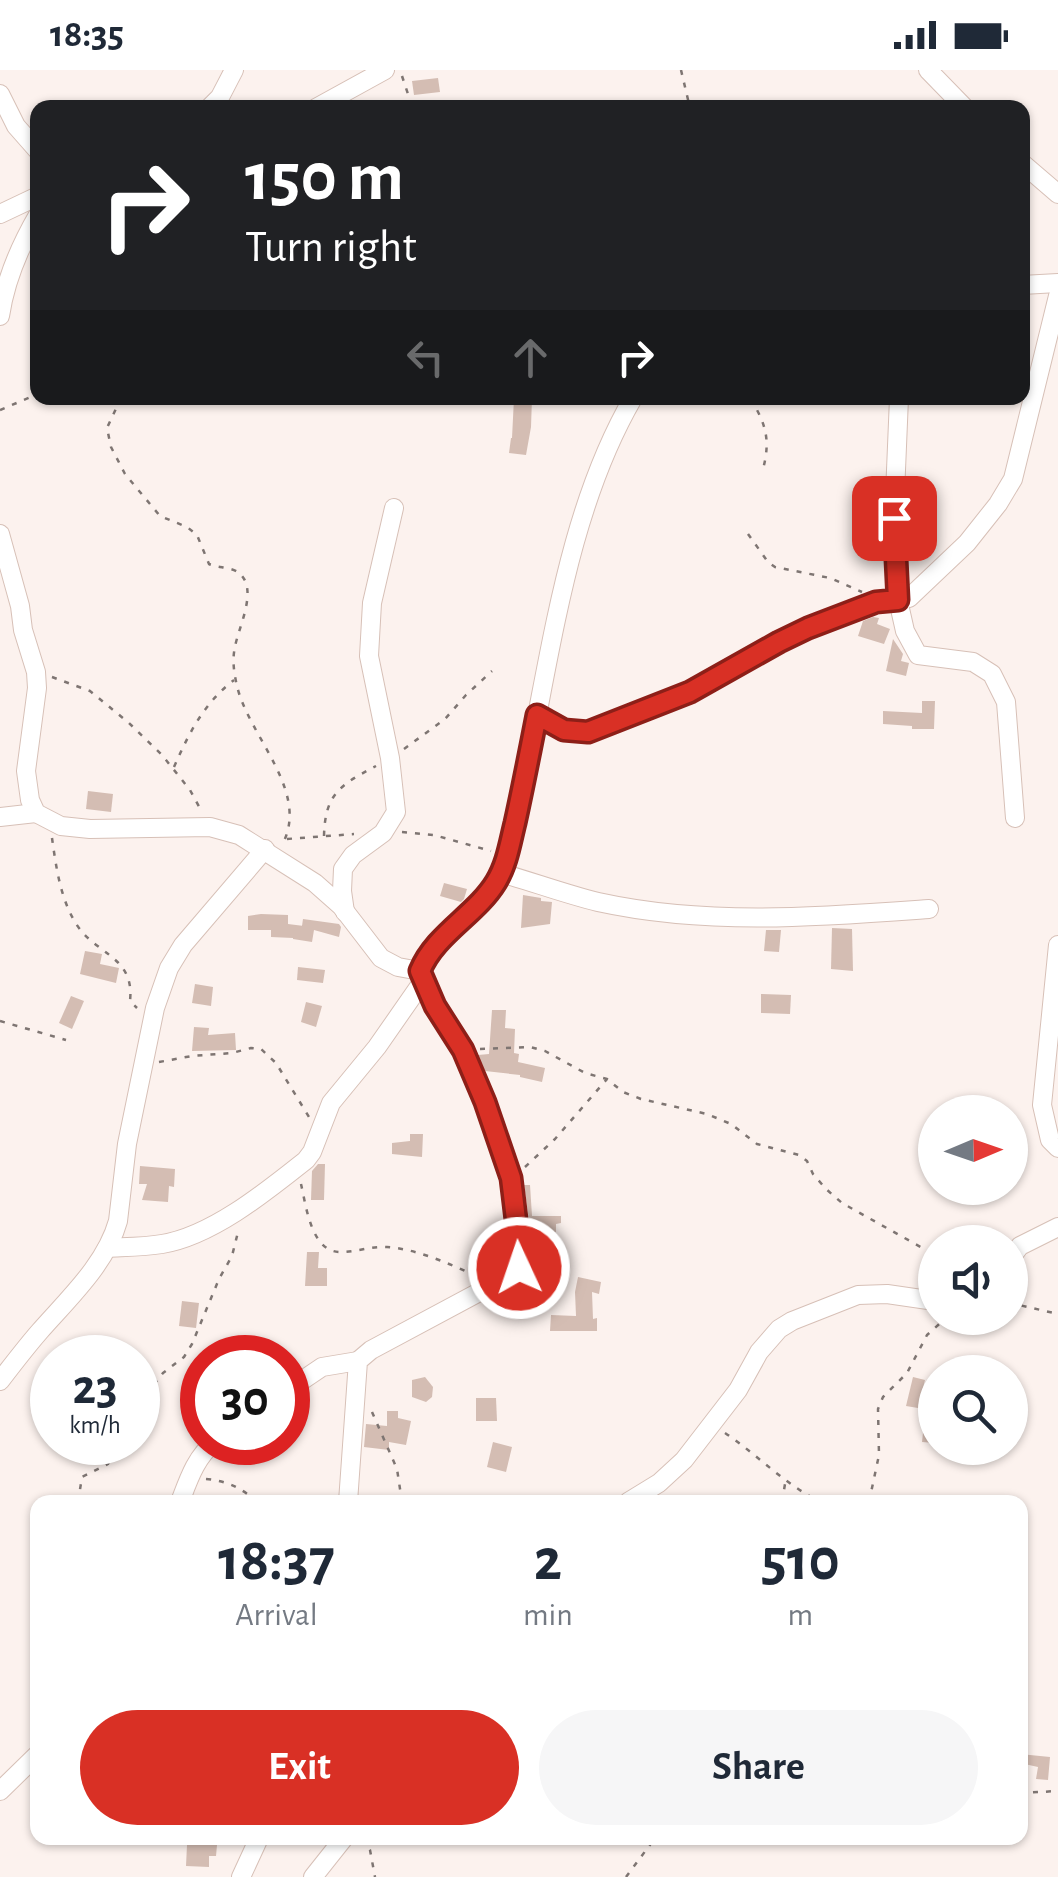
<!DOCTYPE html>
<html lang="en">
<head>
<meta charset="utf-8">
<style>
	body { margin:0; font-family:"Alegreya Sans",sans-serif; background:#f6f6f7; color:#1f2937; height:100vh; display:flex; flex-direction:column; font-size:38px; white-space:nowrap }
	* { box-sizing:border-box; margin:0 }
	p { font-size:32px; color:#747a83 }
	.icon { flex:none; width:55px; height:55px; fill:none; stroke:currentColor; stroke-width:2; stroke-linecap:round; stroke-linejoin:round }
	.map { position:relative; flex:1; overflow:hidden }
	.sheet { position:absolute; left:30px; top:1425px; width:998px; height:350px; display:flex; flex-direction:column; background:#fff; border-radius:20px; box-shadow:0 2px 8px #0004 }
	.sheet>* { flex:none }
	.banner { position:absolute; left:30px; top:30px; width:1000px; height:305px; border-radius:20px; box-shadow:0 2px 8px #0004; background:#202124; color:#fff; overflow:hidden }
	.needle { width:65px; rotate:88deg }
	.tools { position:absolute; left:918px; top:1025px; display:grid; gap:20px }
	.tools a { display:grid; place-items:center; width:110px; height:110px; border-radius:50%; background:#fff; box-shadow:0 2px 8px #0004; font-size:50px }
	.speed { position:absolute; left:30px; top:1265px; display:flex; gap:20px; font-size:50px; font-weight:700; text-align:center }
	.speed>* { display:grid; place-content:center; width:130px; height:130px; border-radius:50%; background:#fff; box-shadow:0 2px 8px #0004; line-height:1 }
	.speed small { font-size:25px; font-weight:400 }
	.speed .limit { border:15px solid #d22; background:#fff; color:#111 }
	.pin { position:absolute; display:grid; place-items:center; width:85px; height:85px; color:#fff; margin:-42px; border-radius:20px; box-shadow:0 5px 15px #0006 }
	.me { position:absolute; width:110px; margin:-55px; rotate:357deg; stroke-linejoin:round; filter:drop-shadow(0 0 8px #0008) }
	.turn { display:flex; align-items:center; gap:35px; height:210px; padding:0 50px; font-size:45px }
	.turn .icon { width:130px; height:130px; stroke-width:2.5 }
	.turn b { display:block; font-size:70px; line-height:85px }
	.lanes { display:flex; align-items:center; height:95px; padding:0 50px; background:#0003; justify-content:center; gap:50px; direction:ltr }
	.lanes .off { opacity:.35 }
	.eta { display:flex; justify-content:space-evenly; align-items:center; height:170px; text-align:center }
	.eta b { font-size:60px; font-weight:600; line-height:70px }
	.cta { display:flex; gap:20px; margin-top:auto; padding:20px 50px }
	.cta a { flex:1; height:115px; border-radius:60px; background:#d93025; color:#fff; font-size:40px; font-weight:600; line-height:115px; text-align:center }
	.cta a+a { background:#f6f6f7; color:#1f2937 }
	.status { display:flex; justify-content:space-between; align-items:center; height:70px; padding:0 50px; background:#fff; direction:ltr }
	.status svg { height:28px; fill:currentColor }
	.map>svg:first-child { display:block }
</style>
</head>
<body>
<div class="status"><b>18:35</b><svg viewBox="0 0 49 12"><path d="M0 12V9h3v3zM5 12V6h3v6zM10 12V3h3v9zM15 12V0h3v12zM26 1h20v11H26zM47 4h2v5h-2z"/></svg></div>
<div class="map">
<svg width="1058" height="1807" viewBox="0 0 1058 1807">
	<rect width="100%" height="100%" fill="#fcf2ee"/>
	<g fill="#d4bdb3">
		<polygon points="438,8 440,22 414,25 412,11"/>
		<polygon points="514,328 532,328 531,357 526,385 509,383 511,368 512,368"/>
		<polygon points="873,547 879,548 877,554 890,559 884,574 858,566 863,551"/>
		<polygon points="893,569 903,584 901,591 909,593 906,606 886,601"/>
		<polygon points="922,631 935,631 934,659 912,659 912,656 883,654 883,641 922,643"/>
		<polygon points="88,721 113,724 111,742 86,739"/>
		<polygon points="444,813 467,819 464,829 461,832 440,826"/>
		<polygon points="523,825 541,828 541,831 552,832 550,854 521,858"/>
		<polygon points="261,844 288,845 288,854 304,856 302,856 303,849 339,854 341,857 339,867 314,860 312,872 293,869 293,868 271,867 271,860 248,860 248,846"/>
		<polygon points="832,858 852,859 853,901 831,899"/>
		<polygon points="766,860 781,860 779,882 764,881"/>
		<polygon points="85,881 102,884 100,894 119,898 116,913 80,904"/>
		<polygon points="298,897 325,900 323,913 297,910"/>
		<polygon points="195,914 213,917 211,936 192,933"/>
		<polygon points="761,924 791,925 790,944 761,943"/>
		<polygon points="71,926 84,931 72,959 59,953"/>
		<polygon points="306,932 322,936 316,957 301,952"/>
		<polygon points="492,940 506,940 505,958 515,959 514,983 519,984 518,992 545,998 542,1012 520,1007 520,1005 485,1001 478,985 489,984"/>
		<polygon points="194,957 209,958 208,965 235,963 236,980 192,981"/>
		<polygon points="410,1064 423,1064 422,1087 392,1084 392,1073 410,1071"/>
		<polygon points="318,1094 325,1094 324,1130 311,1130 312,1101"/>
		<polygon points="140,1096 175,1099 174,1117 169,1116 168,1132 142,1130 147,1114 139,1114"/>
		<polygon points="524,1115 530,1115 532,1146 561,1146 561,1153 556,1154 556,1162 534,1162 534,1157 530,1157"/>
		<polygon points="307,1182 319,1182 318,1198 327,1198 327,1216 305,1216"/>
		<polygon points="578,1207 601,1212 599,1224 592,1222 593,1249 597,1248 597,1261 550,1261 551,1245 576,1246 575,1222"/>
		<polygon points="182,1231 199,1233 196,1258 179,1256"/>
		<polygon points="425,1307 433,1317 432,1327 426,1332 412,1327 412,1310"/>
		<polygon points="913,1307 925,1310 918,1338 906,1336"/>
		<polygon points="927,1326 935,1327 935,1373 922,1372"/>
		<polygon points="476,1328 496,1328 497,1351 476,1351"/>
		<polygon points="387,1341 398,1341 398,1348 411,1351 406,1375 389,1372 389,1380 364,1377 366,1354 387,1356"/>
		<polygon points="493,1372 512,1377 506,1402 487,1397"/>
		<polygon points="1020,1684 1050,1687 1048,1710 1036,1709 1038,1697 1020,1693"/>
		<polygon points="187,1775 217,1775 216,1786 209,1786 209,1797 186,1796"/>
	</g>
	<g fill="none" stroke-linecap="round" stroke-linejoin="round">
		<g stroke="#d7c0b7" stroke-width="20">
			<g id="minor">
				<polyline points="928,0 965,38"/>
				<polyline points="0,24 16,56 38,81"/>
				<polyline points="209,38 220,27 234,0"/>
				<polyline points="316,38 385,0"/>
				<polyline points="1022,93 1058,124"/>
				<polyline points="0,144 38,126"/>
				<polyline points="1022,215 1058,213"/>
				<path d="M0,246C5,212 20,176 38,145"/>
				<polyline points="899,328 894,448 898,530 905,561 918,585 973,592 992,604 1006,632 1015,748"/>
				<polyline points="0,464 20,536 23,560 36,602 37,618 26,701 30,730 36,743 61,756 90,759 210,757 239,765 315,813 341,836 381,888 398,897 420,901"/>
				<polyline points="537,645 564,660 588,662 690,622 779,572 808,558 877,532 909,528 967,473 998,434 1013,409 1058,226"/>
				<polyline points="0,747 36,743"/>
				<path d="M501,803C533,812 565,824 598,832C707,856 818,847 929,839"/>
				<polyline points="345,842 342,821 343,799 353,785 383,763 396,742 390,688 369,586 372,533 394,438"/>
				<polyline points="1058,875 1042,1035 1050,1070 1058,1078"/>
				<path d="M107,1178C125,1177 144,1177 162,1174C212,1166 267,1121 306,1090L312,1082L331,1033L377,977L423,911"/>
				<polyline points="1010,1189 1020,1176 1058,1157"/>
				<path d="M0,1311C13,1294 26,1277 40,1261C69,1228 106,1194 118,1151L127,1074L155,938L169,898L183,875L265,779"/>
				<polyline points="288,1320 322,1297 358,1291"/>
				<path d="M180,1432C188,1411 196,1386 215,1372"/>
				<path d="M348,1432L358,1291L371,1280L513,1204L519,1198L521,1191L511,1108L485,1033L463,980L435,936L420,901C439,855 492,836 507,788C520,746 525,703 534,661C556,549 575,428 633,328"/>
				<polyline points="628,1432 659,1413 684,1390 738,1320 759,1282 779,1259 792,1251 858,1225 887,1224 935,1231"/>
				<polyline points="0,1721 38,1684"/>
				<polyline points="241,1807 259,1768"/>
				<polyline points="313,1807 344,1768"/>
			</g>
		</g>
		<g stroke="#7e7572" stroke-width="2.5" stroke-dasharray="5 8" stroke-linecap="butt">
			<polyline points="681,0 690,38"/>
			<polyline points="402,6 408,24 406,38"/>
			<path d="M121,328L107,358L111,377L125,404L160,446L187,457L197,465L209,494C218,498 232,497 239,503C259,519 238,558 235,577C232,590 234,603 237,616C249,667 311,722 282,775"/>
			<path d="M736,328L753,333C767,356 770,373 763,399"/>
			<polyline points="0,340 38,324"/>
			<polyline points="748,464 768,492 775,497 830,508 862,522"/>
			<polyline points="52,607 90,621 129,653 162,685 190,720 202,742"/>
			<polyline points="404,679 445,649 466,625 492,601"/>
			<path d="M174,697C189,663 204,633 234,610"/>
			<polyline points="402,762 434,765 491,781"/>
			<path d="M324,766C325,724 340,715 376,696"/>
			<path d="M52,768C56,796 60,827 75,852C94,885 135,885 130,931L137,938"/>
			<polyline points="287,769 354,764"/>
			<polyline points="0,951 66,970"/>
			<polyline points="480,979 530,977 545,981 585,1003 607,1009 623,1022 641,1029 707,1044 731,1054 757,1074 799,1085 807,1091 813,1104 826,1119 842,1133 935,1185"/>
			<polyline points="159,992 192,986 232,983 251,978 261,979 276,993 309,1047"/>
			<polyline points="525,1097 555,1069 607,1009"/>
			<path d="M301,1114C306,1135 311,1183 341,1182C356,1182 371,1176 387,1177C417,1179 450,1194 476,1206"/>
			<polyline points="1010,1230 1019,1235 1058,1244"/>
			<polyline points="138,1335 163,1303 184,1287 192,1274 219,1209 232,1186 239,1158"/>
			<polyline points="372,1342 397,1399 402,1432"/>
			<path d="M725,1363C758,1385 785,1415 821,1432"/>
			<path d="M206,1409C227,1411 242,1418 257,1432"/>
			<polyline points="78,1432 82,1407 108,1394 116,1372"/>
			<polyline points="782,1432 785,1414"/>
			<polyline points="869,1432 879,1385 878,1339 883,1327 907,1303 927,1265 946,1248"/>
			<polyline points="1020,1723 1058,1721"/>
			<polyline points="364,1768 370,1780 375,1807"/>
			<polyline points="626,1807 655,1768"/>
		</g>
		<use href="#minor" stroke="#fff" stroke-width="18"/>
	</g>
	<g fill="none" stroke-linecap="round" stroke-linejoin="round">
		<g stroke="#8d1f18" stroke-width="25">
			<path id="route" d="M519,1198L521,1191L511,1108L485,1032L463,980L435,936L420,901C435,864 476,845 496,812C507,794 510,773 515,753C523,717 530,681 537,645L564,660L588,662L690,622L779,572L808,558L876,532L898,530L894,448"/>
		</g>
		<use href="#route" stroke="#d93025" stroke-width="18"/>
	</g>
</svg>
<div class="tools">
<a><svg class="needle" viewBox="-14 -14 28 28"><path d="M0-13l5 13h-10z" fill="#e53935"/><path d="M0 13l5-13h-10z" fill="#747a83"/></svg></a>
<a><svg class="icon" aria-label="sound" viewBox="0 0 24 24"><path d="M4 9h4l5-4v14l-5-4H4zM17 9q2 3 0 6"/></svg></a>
<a><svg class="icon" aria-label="search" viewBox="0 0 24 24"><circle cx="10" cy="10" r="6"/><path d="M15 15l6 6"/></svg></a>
</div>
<div class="speed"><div>23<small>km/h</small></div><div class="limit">30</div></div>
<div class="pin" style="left:894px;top:448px;background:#d93025"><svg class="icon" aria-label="arrive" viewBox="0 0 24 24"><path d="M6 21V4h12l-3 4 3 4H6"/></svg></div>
<svg class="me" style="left:519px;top:1198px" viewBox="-20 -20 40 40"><circle r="17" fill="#d93025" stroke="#fff" stroke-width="3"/><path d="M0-11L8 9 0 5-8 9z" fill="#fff"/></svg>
<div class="banner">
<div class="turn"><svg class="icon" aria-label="right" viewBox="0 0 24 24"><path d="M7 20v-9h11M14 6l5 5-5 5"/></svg><div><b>150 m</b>Turn right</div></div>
<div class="lanes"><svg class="icon off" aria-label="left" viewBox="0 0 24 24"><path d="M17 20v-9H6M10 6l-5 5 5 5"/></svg><svg class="icon off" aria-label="ahead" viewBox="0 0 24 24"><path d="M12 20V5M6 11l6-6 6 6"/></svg><svg class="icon" aria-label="right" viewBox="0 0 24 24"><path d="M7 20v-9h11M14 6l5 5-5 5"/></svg></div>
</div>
<section class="sheet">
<div class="eta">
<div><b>18:37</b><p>Arrival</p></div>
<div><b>2</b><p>min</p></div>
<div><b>510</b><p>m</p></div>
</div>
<div class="cta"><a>Exit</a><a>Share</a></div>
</section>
</div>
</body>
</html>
